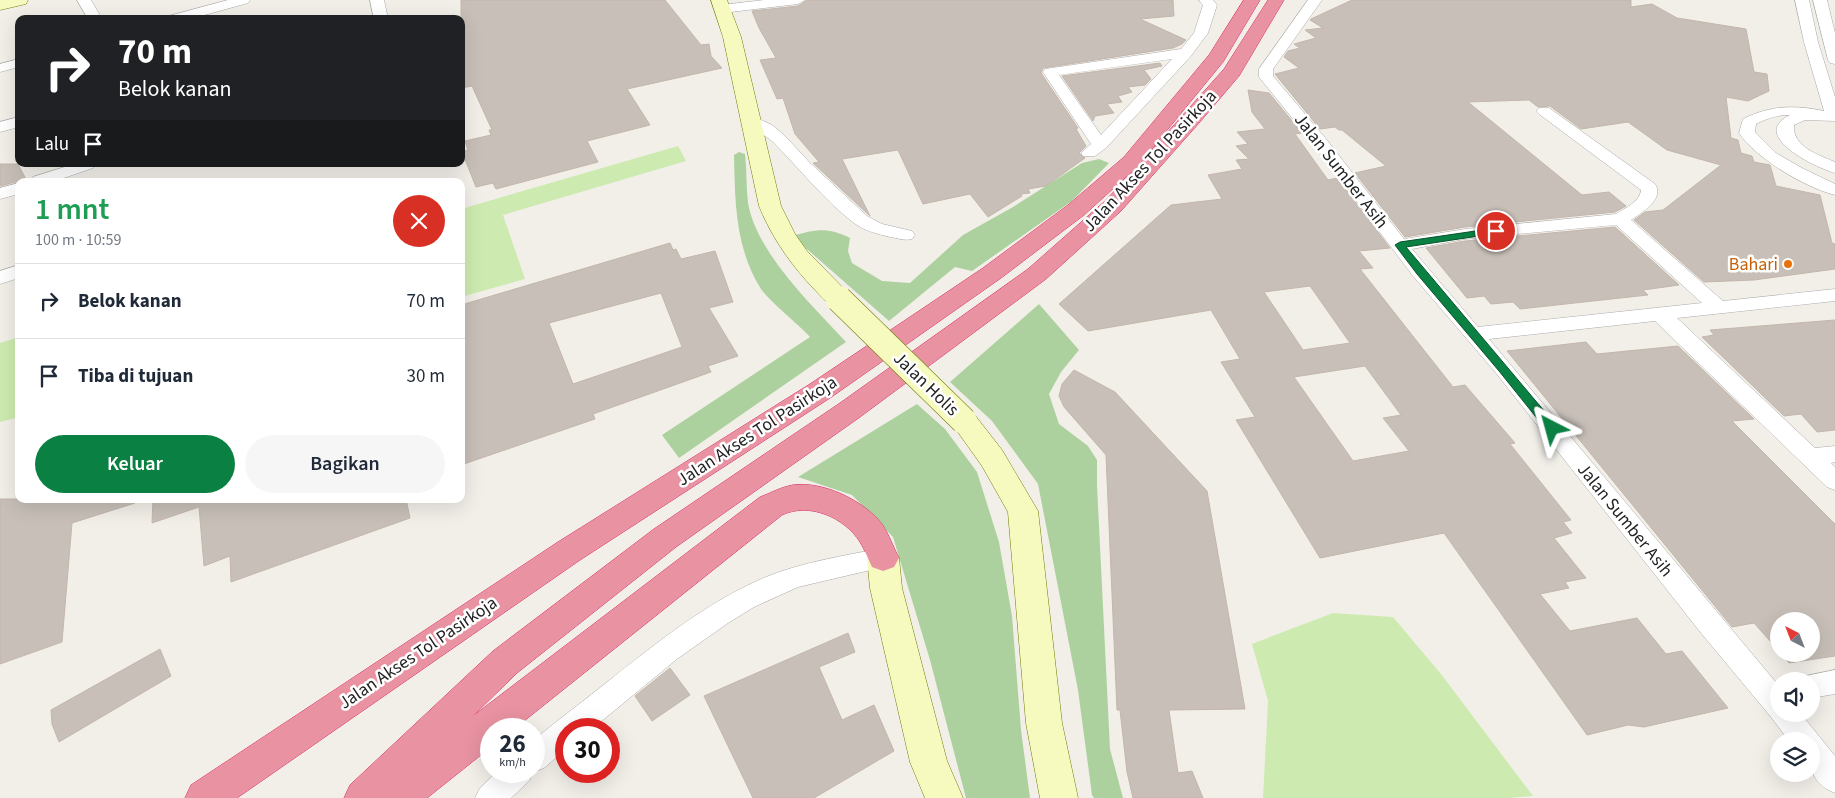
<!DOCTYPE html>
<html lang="id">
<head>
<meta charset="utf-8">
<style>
	body { margin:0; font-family:"Source Sans 3",sans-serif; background:#f6f6f7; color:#1f2937; height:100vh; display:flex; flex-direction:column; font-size:19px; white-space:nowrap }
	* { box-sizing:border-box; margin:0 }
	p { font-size:16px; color:#747a83 }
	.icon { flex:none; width:28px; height:28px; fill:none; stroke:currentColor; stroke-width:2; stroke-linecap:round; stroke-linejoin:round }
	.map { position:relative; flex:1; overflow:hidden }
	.drawer { position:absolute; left:15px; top:178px; width:450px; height:325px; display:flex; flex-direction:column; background:#fff; border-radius:10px; box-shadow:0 5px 20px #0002 }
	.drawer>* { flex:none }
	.top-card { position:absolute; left:15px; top:15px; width:450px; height:152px; border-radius:10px; box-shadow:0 5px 20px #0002; background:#202124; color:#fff; overflow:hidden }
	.needle { width:32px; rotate:318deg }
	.buttons { position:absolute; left:1770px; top:612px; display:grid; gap:10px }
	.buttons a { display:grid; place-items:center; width:50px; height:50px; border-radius:50%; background:#fff; box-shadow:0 5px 20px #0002; font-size:25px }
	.speed { position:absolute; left:480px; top:718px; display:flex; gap:10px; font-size:25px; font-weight:700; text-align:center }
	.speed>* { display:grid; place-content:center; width:65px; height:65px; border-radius:50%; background:#fff; box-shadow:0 5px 20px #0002; line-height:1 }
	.speed small { font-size:12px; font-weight:400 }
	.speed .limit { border:8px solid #d22; background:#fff; color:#111 }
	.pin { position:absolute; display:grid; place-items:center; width:42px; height:42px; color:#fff; margin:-21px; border:2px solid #fff; border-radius:50%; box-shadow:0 1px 5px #0007 }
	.me { position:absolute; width:55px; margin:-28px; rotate:321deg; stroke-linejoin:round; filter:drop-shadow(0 0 4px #0008) }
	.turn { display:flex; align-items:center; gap:18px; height:105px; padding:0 20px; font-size:22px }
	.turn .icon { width:65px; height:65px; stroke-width:2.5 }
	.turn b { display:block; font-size:35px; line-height:42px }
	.then { display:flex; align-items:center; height:48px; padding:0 20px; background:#0003; gap:10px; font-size:19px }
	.round { display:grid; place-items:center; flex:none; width:52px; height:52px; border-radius:26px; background:#f6f6f7 }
	.overview { display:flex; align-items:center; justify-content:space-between; height:85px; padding:0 20px }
	h1 { font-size:30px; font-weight:600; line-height:38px; color:#1e9e55 }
	.primary-button { display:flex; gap:10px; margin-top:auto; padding:10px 20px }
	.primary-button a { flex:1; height:58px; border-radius:30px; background:#0b8043; color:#fff; font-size:20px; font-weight:600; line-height:58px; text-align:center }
	.primary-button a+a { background:#f6f6f7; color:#1f2937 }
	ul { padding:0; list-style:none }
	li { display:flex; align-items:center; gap:15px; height:75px; padding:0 20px; border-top:1px solid #e0e1e3 }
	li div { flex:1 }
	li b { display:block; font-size:19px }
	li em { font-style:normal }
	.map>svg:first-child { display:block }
</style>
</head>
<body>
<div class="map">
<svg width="1835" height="798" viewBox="0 0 1835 798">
	<rect width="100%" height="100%" fill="#f2efe9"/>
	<g fill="#cdebb0">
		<polygon points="678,146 686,161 503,215 525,279 461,297 461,209"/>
		<polygon points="19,337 19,417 0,422 0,343"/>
		<polygon points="1333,613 1393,617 1441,674 1533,796 1509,798 1263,798 1268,701 1252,644"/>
	</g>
	<g fill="#add19e">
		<path d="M739,152L745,154C747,170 746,187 748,203C757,254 813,306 846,342L679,458L662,435L810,337C797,323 771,303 761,289C735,248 735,201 734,155Z"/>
		<path d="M1099,159L1109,163L1072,201L972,271L955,267L889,321L792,236C816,229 828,227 850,238L848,251L852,263L882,281L910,283L963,235L1013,207L1082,163Z"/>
		<polygon points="1039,304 1079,350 1061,372 1049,394 1059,424 1088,446 1097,460 1097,485 1110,749 1123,798 1094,798 1092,795 1078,690 1038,484 992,421 950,382"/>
		<polygon points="917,404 945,429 977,472 999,542 1012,616 1021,730 1030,798 966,798 930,660 893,537 852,495 798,477"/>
	</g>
	<g fill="#c7bfb8" stroke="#c4b6ab" fill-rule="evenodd">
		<polygon points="461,0 665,0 701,45 709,44 711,56 722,68 627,89 650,125 587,141 598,162 496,189 493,183 476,187 462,152 468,150 465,141 491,135 489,130 492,130 472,86 461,88"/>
		<polygon points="807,0 1173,0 1174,16 1140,19 1186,40 1182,44 1173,48 1043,68 1041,73 1078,128 1076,129 1086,146 1079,153 1085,158 1046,186 1028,189 1030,193 1021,194 1022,196 988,217 970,194 923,204 898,150 842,159 870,216 813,163 819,162 795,134 783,98 777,99 760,60 776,58 759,28 752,11 798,6"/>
		<polygon points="1352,0 1631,0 1631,7 1652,4 1677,18 1746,29 1754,72 1767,74 1769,91 1748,101 1726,97 1731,138 1738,140 1741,153 1752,156 1754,162 1770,165 1776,186 1820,195 1832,243 1835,244 1835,269 1754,280 1704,282 1634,220 1645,212 1663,210 1721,165 1667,150 1628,122 1581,129 1550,106 1538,107 1529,100 1468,102 1582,195 1609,192 1626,206 1615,212 1465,227 1405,237 1355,173 1386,166 1342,130 1339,130 1335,127 1320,129 1275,74 1299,68 1284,57 1288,51 1300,48 1294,44 1316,38 1305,30 1323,28 1310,20 1311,19"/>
		<polygon points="1160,63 1162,66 1144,70 1151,79 1145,85 1128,87 1132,92 1118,96 1122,102 1107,104 1114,113 1095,116 1093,121 1062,76"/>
		<path d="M1248,90L1269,93L1302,133L1295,134L1328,180L1337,178L1390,248L1359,251L1373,268L1360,269L1453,387L1465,385L1515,443L1510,444L1571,520L1563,522L1572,533L1554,538L1586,578L1565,582L1569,588L1540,594L1570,631L1637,618L1666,654L1682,651L1728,708L1644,727L1628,725L1587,735L1444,533L1320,558L1236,420L1255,417L1221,362L1240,359L1211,310L1088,331L1059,304L1171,205L1222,199L1208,175L1242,169L1236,160L1249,159L1236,146L1248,144L1237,132L1265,129L1252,112ZM1310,286L1350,343L1303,350L1264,292ZM1365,366L1401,415L1383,418L1409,451L1353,461L1294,377Z"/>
		<polygon points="0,164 18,164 27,181 19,181 0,186"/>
		<polygon points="1615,227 1679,285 1643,290 1648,295 1520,309 1513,302 1491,304 1484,296 1467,298 1426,248 1465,241"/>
		<path d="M670,243L673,250L676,249L681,259L715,251L733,302L709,308L738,356L708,366L711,372L593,414L595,419L461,465V305ZM661,293L682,347L573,384L549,323Z"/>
		<polygon points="1835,320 1835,430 1817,432 1801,414 1784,416 1702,337 1714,335 1710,330"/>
		<polygon points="1586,342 1597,354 1678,346 1754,419 1732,421 1835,524 1835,656 1789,663 1781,654 1811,654 1811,621 1779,621 1779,651 1754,623 1732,627 1507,351"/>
		<polygon points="1074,370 1115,392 1207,491 1245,709 1169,710 1178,773 1192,771 1203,798 1133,798 1127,772 1120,710 1117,710 1106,455 1064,407 1059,396 1062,384"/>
		<polygon points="0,499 134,499 135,503 72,523 62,642 0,664"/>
		<polygon points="153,499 406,499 410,518 231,582 230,556 204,566 199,507 152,523"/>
		<polygon points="848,633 855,652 819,667 842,720 874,705 894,751 814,798 753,798 704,696"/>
		<polygon points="160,649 171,676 59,742 52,724 51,710"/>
		<polygon points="670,668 690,695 652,721 635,696"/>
	</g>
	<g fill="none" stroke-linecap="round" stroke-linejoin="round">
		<g stroke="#a9a9a9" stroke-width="1">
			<g id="street">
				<polygon points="77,0 91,0 102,19 88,19"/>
				<polygon points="228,0 250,0 248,3 190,19 167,19 169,16"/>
				<polygon points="370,0 384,0 388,19 374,19"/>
				<polygon points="765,0 805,0 798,4 722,13 715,9 722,5"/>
				<path d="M1199,0H1213L1217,5L1208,33L1191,56L1106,148L1095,156H1083L1081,153L1091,144L1043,72L1045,69L1181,49L1194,33L1203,5ZM1172,59L1101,135L1059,75Z"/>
				<path d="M1308,0H1322L1273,69V76L1326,139L1404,239L1465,229L1616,214C1625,208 1640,202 1641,190L1539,114L1536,111L1539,108H1549L1655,184C1665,199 1641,213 1631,220L1723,301L1835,289V301L1677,318L1815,448L1835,446V462L1831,463L1835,467V490L1827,487L1655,321L1489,339L1779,686V714H1801L1835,756V793C1808,782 1811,766 1811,741H1789L1771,717L1701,633L1496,373L1413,276L1314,145L1259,77V69ZM1616,225L1702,303L1478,327L1412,249L1465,239Z"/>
				<path d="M1795,0H1809L1818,42L1835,97V121L1805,120L1794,125C1792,147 1819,155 1835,162V173C1816,168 1748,135 1790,115C1777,115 1768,118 1756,124L1755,132L1776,153L1802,168L1835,184V195C1804,187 1757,159 1739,133L1743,119C1771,105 1795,105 1824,111L1804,42Z"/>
				<polygon points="1813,0 1827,0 1835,33 1835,64 1830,63 1828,60"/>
				<polygon points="19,59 19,67 0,72 0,64"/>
				<path d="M750,115L772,125L784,135L810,163L867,216L882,224L912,231L915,235L912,239C904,241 898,238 890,237C878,234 865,231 854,223C825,201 799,168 773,142C765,134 747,127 742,120L745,117Z"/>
				<polygon points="19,117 19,127 0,132 0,122"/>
				<polygon points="74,164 95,165 93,168 55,181 31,181 33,177"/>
				<polygon points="19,183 19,194 0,199 0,188"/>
				<polygon points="19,265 19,278 0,284 0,271"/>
				<path d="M883,548L892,551L895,558L892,565L798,587L754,607L728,623L677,659L592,729H566V749L544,768L533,772L529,781L511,798H475L480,788L498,771H534V740C559,719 585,700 611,679C659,641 709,601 766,577C803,562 843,556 883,548Z"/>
				<polygon points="1835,670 1835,694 1811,698 1811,681 1800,681 1801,677"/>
			</g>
		</g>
		<g stroke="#707d05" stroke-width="1">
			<g id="secondary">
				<polygon points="0,0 28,0 26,4 0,10"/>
				<path d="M711,0H727L741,37L781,206L795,234L807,251L848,293L851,299L848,305C842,306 838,307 833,305C826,303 820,295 815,290C791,265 772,238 759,206L723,37Z"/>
				<polygon points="964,411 974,414 1002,450 1038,511 1062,723 1078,798 1040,798 1026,723 1008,512 982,466 950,421 954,414"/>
				<polygon points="883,545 894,549 899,558 902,588 947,761 963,798 925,798 910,762 870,588 867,558 872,549"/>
			</g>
		</g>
		<g stroke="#dc2a67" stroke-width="1">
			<path id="highway" d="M1244,0H1260L1223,62L1141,162L1224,69L1268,0H1284L1239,76L1199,123L1121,211L1046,279L860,417L676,547L517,673L473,716L760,497C771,493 781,487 793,485C823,481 863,500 882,524C889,534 893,547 899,558L894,567L883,571L872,567C868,559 865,550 860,542C844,517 809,502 782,515L514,729H491V747L427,798H344L350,785L493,651L654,529L840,403L1028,269L1105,201L1136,168L1084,215L1001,278L830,398L580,560L237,798H185L191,785L558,542L810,384L983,268L1068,205L1124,157L1209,55Z"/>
		</g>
		<use href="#street" fill="#fff" fill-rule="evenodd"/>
		<use href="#secondary" fill="#f7fabf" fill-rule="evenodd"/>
		<use href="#highway" fill="#e892a2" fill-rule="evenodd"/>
		<g stroke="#707d05" stroke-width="27" stroke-linecap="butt">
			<polyline id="secondary-bridge" points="839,299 964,421"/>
		</g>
		<use href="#secondary-bridge" stroke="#f7fabf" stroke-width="26"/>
	</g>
	<polygon fill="#0b8043" stroke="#07532c" points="1496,228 1499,229 1499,233 1406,247 1556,425 1558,428 1556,432 1548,432 1499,371 1417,274 1395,245 1400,242"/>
	<circle fill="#e8710a" stroke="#fff" stroke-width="2" cx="1788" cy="264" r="5"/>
	<g text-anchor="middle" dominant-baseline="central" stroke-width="5" stroke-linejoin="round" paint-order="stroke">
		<g font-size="18" fill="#222" stroke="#fff">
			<text transform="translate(1150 161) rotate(-47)">Jalan Akses Tol Pasirkoja</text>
			<text transform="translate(1341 171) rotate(52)">Jalan Sumber Asih</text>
			<text transform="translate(926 384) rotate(44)">Jalan Holis</text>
			<text transform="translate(757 431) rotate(-33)">Jalan Akses Tol Pasirkoja</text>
			<text transform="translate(1625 520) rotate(51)">Jalan Sumber Asih</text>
			<text transform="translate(418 653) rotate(-34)">Jalan Akses Tol Pasirkoja</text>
		</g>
		<g font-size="18" fill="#c56008" stroke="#fff" text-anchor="end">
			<text x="1778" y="264">Bahari</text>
		</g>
	</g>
</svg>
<div class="buttons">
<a><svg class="needle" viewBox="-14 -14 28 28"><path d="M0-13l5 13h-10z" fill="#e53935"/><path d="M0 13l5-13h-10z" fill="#747a83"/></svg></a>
<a><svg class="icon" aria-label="sound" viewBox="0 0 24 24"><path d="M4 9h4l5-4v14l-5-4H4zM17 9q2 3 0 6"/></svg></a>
<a><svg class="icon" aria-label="layers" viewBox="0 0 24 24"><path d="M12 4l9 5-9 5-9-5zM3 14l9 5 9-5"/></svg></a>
</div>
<div class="speed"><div>26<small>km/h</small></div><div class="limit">30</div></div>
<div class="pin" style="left:1496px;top:231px;background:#d93025"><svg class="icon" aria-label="arrive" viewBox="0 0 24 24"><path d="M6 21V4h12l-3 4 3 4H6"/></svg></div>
<svg class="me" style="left:1552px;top:428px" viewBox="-20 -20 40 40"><path d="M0-17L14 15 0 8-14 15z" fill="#0b8043" stroke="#fff" stroke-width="4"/></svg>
<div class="top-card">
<div class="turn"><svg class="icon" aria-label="right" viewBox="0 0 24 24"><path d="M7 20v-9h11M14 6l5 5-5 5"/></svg><div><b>70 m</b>Belok kanan</div></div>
<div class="then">Lalu<svg class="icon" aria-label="arrive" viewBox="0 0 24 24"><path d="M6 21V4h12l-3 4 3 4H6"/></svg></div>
</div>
<section class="drawer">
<div class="overview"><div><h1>1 mnt</h1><p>100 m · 10:59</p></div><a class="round" style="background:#d93025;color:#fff"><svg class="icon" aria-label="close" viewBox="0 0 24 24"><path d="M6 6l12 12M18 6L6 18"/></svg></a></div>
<ul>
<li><svg class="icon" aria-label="right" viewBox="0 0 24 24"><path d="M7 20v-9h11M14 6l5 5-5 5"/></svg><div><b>Belok kanan</b></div><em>70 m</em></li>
<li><svg class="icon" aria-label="arrive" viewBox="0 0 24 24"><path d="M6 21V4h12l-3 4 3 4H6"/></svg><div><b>Tiba di tujuan</b></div><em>30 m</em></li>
</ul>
<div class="primary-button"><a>Keluar</a><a>Bagikan</a></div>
</section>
</div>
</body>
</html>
